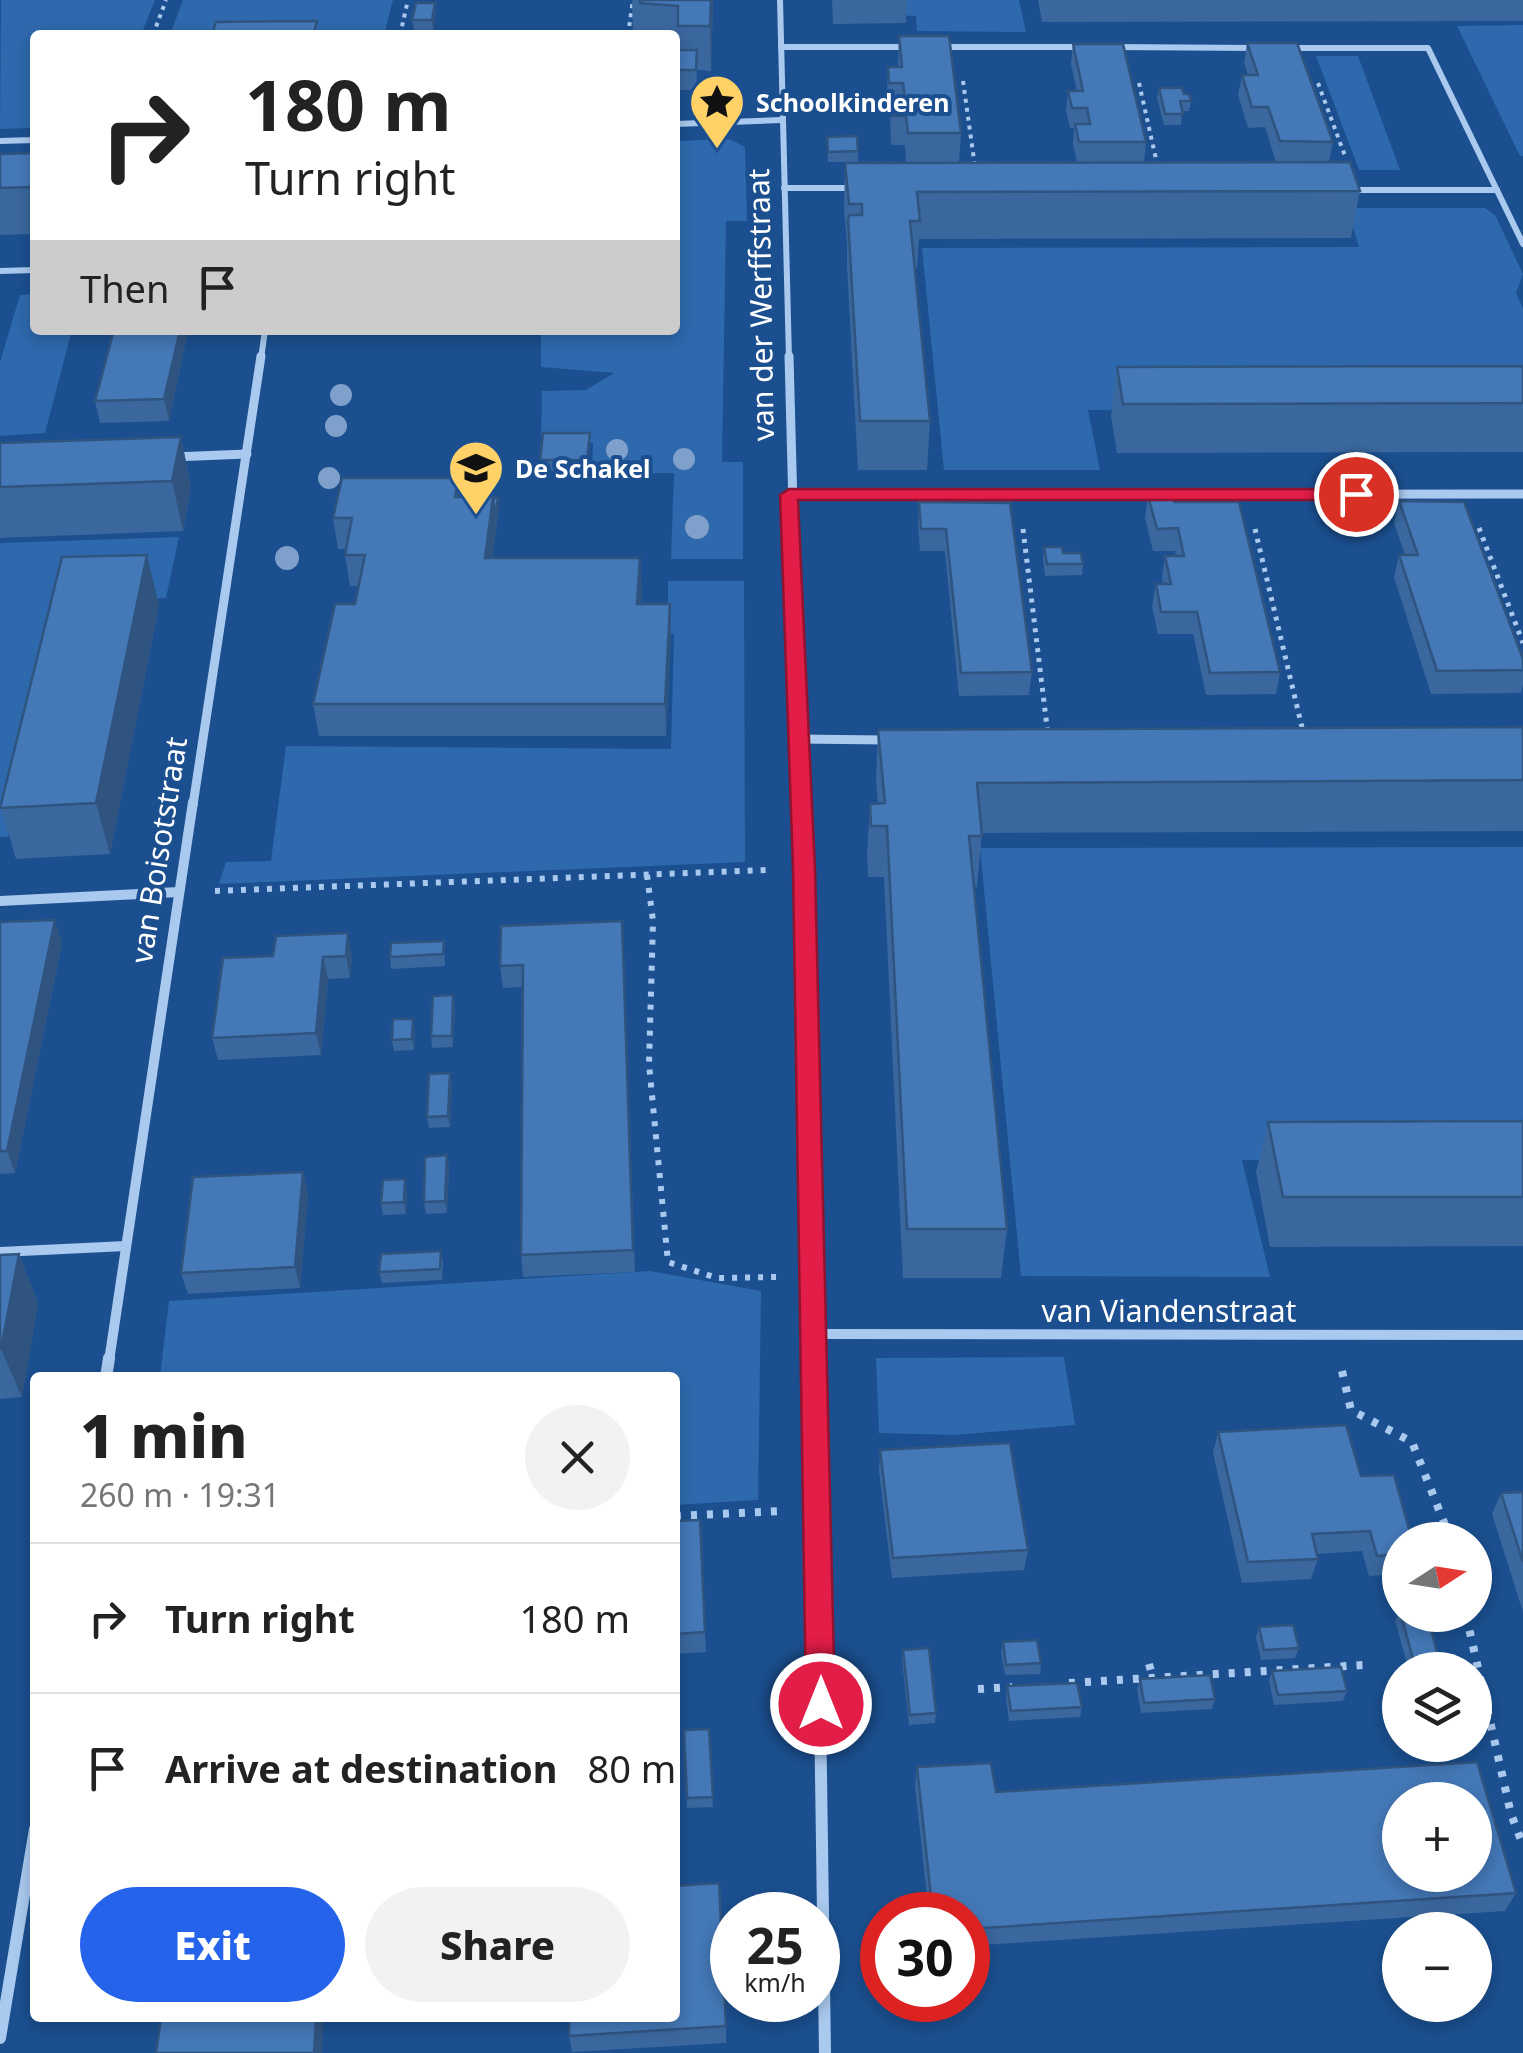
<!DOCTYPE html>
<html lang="en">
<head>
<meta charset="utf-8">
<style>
	body { margin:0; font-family:"Noto Sans",sans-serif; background:#f2f2f2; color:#222; height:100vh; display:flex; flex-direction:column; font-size:38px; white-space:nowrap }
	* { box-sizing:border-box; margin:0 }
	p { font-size:32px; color:#767676 }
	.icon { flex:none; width:55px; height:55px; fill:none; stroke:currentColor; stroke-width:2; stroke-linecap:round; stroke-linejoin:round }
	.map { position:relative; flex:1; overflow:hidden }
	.sheet { position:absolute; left:30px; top:1372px; width:650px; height:650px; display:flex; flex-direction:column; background:#fff; border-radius:10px; box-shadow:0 5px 15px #0003 }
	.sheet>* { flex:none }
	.hud { position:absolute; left:30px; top:30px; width:650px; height:305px; border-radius:10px; box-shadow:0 5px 15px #0003; background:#fff; color:#222; overflow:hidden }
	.needle { width:65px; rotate:78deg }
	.fabs { position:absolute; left:1382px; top:1522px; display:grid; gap:20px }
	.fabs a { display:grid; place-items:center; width:110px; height:110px; border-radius:50%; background:#fff; box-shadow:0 5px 15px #0003; font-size:50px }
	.speed { position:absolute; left:710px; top:1892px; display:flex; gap:20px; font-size:50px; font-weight:700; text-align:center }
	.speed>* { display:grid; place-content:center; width:130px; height:130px; border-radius:50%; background:#fff; box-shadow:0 5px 15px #0003; line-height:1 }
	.speed small { font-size:25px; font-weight:400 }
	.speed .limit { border:15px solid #d22; background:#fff; color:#111 }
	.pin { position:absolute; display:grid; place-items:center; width:85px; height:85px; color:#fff; margin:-42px; border:5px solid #fff; border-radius:50%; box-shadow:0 2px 10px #0007 }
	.me { position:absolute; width:110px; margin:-55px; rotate:0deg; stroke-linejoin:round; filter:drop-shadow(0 0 8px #0008) }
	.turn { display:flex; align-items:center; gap:35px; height:210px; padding:0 50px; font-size:45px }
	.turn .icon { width:130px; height:130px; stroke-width:2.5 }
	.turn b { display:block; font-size:70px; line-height:85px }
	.then { display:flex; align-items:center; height:95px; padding:0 50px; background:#0003; gap:20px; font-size:38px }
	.round { display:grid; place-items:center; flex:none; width:105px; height:105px; border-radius:52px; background:#f2f2f2 }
	.head { display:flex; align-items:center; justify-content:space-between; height:170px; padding:0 50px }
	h1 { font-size:60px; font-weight:800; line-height:75px }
	.action { display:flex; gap:20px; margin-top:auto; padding:20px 50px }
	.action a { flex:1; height:115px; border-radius:60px; background:#2563eb; color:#fff; font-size:40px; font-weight:800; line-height:115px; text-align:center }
	.action a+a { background:#f2f2f2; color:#222 }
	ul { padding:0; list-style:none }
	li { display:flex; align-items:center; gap:30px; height:150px; padding:0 50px; border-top:2px solid #e0e0e0 }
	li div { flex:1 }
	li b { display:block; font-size:38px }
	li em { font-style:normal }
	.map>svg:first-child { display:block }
</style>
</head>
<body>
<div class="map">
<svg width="1523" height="2053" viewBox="0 0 1523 2053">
	<rect width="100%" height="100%" fill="#1b4f8f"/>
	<g fill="#2e69ad">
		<polygon points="1,0 155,0 141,35 35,35 35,128 0,129"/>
		<polygon points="183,0 393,0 384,35 170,35"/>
		<polygon points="889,0 1019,0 1026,32 917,31 916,16 891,15"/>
		<polygon points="1523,25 1523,156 1520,156 1457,26"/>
		<polygon points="1316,56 1358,56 1400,170 1359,170"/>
		<polygon points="729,139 745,147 747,221 726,221 722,462 743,462 743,559 671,559 674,473 592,474 593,443 541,442 542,391 586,390 614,373 541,367 541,330 675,330 675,141"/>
		<polygon points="1347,208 1485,208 1495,215 1523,274 1516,293 1523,308 1523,409 1088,410 1100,470 944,470 922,248 1359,247"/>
		<polygon points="35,294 35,330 72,330 45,433 0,436 0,362 20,295"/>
		<polygon points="179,537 166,598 71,602 8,837 0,837 0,543"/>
		<polygon points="668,581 744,581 745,862 219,884 226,862 271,861 286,746 671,749 674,634 668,633"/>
		<polygon points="1523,847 1523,1160 1242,1160 1270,1277 1021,1276 980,848"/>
		<polygon points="650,1271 761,1291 758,1500 675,1505 675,1378 160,1377 169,1301"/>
		<polygon points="1064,1357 1075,1425 954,1435 879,1433 876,1358"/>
	</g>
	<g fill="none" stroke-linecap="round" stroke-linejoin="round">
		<g stroke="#a9c9ee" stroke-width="4" stroke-dasharray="4 5" stroke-linecap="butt">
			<polyline points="153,35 166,0"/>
			<polyline points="400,35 408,0"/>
			<polyline points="628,35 633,0"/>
			<polyline points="963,81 975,167"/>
			<polyline points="1139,83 1158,168"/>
			<polyline points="1318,83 1345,156"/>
		</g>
		<g stroke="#a9c9ee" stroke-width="5" stroke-dasharray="4 6" stroke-linecap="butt">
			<polyline points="1479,528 1523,643"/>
			<polyline points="1023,529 1048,735"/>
			<polyline points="1255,529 1304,736"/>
		</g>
		<g stroke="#a9c9ee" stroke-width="6" stroke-dasharray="5 8" stroke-linecap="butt">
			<polyline points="647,875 653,921 649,1064 668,1262 717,1278 776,1277"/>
			<polyline points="215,891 768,870"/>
		</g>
		<g stroke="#a9c9ee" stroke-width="8" stroke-dasharray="6 10" stroke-linecap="butt">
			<polyline points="1342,1371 1351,1410 1412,1442 1451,1540"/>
			<polyline points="675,1516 783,1511"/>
			<polyline points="1466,1615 1511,1814 1523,1845"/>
			<polyline points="1149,1664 1153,1678"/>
			<polyline points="1069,1683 1364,1665"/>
			<polyline points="978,1689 1012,1687"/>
		</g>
		<g stroke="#a9c9ee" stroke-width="6">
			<polyline points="780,0 789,359"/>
			<polyline points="781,47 909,47"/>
			<polyline points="936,47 1084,47"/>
			<polyline points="1111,47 1259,48"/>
			<polyline points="1286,48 1428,48 1523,244"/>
			<polyline points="675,124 781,120"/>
			<polyline points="0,141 35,140"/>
			<polyline points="784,188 856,188"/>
			<polyline points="1348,190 1497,190"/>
			<polyline points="0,271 35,270"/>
			<polyline points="261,359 265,330"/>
		</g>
		<g stroke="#a9c9ee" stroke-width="9">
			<polyline points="789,356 801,805"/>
			<polyline points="173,457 247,454"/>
			<polyline points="789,495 1523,494"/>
			<polyline points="796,739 887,740"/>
			<polyline points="193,805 261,356"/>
		</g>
		<g stroke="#a9c9ee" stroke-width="10">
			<polyline points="801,802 815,1361"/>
			<polyline points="0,901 179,892"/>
			<polyline points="0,1252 126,1246"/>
			<polyline points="814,1334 1523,1335"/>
			<polyline points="109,1361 193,802"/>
		</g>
		<g stroke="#a9c9ee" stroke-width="12">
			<polyline points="815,1358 825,2053"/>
			<polyline points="106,1378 109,1358"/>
			<polyline points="0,2038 35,1829"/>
		</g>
	</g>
	<g fill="#7ea0ca">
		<circle cx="341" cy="395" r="11"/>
		<circle cx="336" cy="426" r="11"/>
		<circle cx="617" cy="450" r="11"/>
		<circle cx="684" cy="459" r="11"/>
		<circle cx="329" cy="478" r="11"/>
		<circle cx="697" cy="527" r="12"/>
		<circle cx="287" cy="558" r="12"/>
	</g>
	<g fill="#3a679d">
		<polygon points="632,0 713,0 711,71 697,70 696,90 675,90 675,35 641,35 633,33"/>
		<polygon points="832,0 907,0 906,23 833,24"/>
		<polygon points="1038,0 1523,0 1523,21 1042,22"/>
		<polygon points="436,13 433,30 414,30 412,20"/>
		<polygon points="899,36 961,133 959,162 906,162 905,145 891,145 890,112 888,112 887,95 888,67 898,67"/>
		<polygon points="1247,43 1333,142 1329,162 1276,162 1265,127 1248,128 1238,95 1242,75 1248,75 1244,63"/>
		<polygon points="1073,44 1146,142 1144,162 1077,162 1073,144 1074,128 1070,128 1066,111 1068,91 1077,91 1071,64"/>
		<polygon points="1159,88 1184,94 1191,101 1189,111 1182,111 1181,125 1164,125 1157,98"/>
		<polygon points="827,137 858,151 858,162 828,162"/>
		<polygon points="35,153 35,234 0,235 0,154"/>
		<polygon points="845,163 1360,191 1351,238 919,239 917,268 915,268 930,421 927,470 858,470 847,266 847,245 844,209"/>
		<polygon points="188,330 169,421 100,423 95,401"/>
		<polygon points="1523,366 1523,452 1117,453 1111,416 1117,367"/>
		<polygon points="590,433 588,471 541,471 540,460"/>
		<polygon points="181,437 191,487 183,531 0,538 0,443"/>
		<polygon points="459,478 461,497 499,509 492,558 642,590 641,604 671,635 666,736 319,736 313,704 355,604 359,586 350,586 345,555 346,549 338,549 333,518"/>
		<polygon points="1148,496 1174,502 1280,672 1276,694 1206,695 1193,634 1158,634 1152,606 1156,584 1163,584 1162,578 1165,556 1176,556 1175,551 1153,551 1145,518"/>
		<polygon points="1399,501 1523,659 1523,685 1521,693 1431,694 1394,577 1399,555 1405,555 1394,523"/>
		<polygon points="919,502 1010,503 1032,672 1029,695 959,696 945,551 920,551 918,524"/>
		<polygon points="1044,547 1083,564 1082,575 1045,576 1043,558"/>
		<polygon points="159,605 110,854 16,859 0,805"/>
		<polygon points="1523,727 1523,831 982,833 977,887 974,887 1007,1229 1001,1278 903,1278 884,877 868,877 867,854 870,804 878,804 876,781 878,730"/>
		<polygon points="622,921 635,1272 523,1277 521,1255 523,987 503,988 500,966"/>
		<polygon points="0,922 62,943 15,1173 0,1174"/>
		<polygon points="444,941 445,966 391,969 390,957"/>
		<polygon points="352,956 350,978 328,979 321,1055 218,1060 212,1038 223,958"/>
		<polygon points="455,1007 453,1047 432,1048 431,1036"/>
		<polygon points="415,1030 414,1050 394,1051 392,1040"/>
		<polygon points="450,1073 452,1084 450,1127 429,1128 427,1117"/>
		<polygon points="1523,1121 1523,1246 1270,1247 1256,1172 1268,1122"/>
		<polygon points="447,1155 449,1167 447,1213 426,1214 424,1202"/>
		<polygon points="303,1172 308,1195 300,1288 188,1294 181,1273"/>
		<polygon points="407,1190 406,1214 383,1215 381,1203"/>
		<polygon points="441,1251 443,1262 442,1280 382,1283 379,1272"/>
		<polygon points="19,1254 38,1303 22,1397 0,1399 0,1255"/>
		<polygon points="1218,1432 1361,1476 1400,1540 1400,1574 1369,1576 1362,1551 1317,1554 1318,1559 1311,1579 1242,1583 1213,1453"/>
		<polygon points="880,1450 1028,1550 1024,1570 892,1578 879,1471"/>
		<polygon points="1523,1492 1523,1612 1492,1514 1501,1493"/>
		<polygon points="700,1520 706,1652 675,1654 675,1521"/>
		<polygon points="1400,1610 1400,1615 1427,1615 1442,1670 1409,1670 1395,1621"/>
		<polygon points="1259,1627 1299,1648 1295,1658 1261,1660 1256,1637"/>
		<polygon points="1003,1642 1041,1663 1040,1674 1005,1675 1001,1652"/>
		<polygon points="903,1650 936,1713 935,1723 909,1725 902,1660"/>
		<polygon points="1272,1671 1347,1691 1343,1701 1274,1705 1269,1681"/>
		<polygon points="1140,1679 1215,1699 1212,1709 1141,1713 1137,1689"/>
		<polygon points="1007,1686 1082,1707 1080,1717 1009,1721 1006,1697"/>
		<polygon points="709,1729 713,1807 687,1808 684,1730"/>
		<polygon points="917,1767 996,1792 1516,1893 1505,1911 968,1946 968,1915 929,1915 915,1786"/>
		<polygon points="726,2026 726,2043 572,2052 569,2036"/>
	</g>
	<g fill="#305480">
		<polygon points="711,0 713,0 711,71 710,26"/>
		<polygon points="435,3 436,13 433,30 432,20"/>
		<polygon points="180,330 188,330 169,421 164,399"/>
		<polygon points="181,437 191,487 183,531 172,481"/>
		<polygon points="459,478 462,509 455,497"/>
		<polygon points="493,497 496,528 488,590 485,558"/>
		<polygon points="498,498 499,509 496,528 495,517"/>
		<polygon points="147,555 159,605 110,854 96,803"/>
		<polygon points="640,558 642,590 639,635 637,604"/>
		<polygon points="670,604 671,635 666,736 665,704"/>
		<polygon points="55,920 62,943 15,1173 7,1151"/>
		<polygon points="348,933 352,956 350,978 346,956"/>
		<polygon points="323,957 328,979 321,1055 316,1033"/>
		<polygon points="453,995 455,1007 453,1047 452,1036"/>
		<polygon points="413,1019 415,1030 414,1050 412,1039"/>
		<polygon points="450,1073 452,1084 450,1127 448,1116"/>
		<polygon points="447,1155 449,1167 447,1213 445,1201"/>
		<polygon points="303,1172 308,1195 300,1288 295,1267"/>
		<polygon points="405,1179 407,1190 406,1214 404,1202"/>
		<polygon points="19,1254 38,1303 22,1397 1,1349"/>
		<polygon points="316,2018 324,2018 322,2053 314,2053"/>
	</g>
	<g fill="#4478b7" stroke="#305480" stroke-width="2.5" fill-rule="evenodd">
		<polygon points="640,0 711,0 710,26 678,26 678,6 640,3"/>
		<polygon points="416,3 435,3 432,20 412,20"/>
		<polygon points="317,21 314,32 321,32 321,35 196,35 197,32 213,32 216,22"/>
		<polygon points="899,36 949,36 961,133 908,133 906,116 892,116 891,99 905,99 903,83 889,83 888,67 902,67"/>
		<polygon points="675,43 678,43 678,50 697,50 696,70 675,70"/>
		<polygon points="1247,43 1297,43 1333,142 1280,141 1268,107 1252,107 1242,75 1258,75"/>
		<polygon points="1073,44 1123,44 1146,142 1079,142 1075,124 1090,124 1087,108 1072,108 1068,91 1083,91"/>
		<polygon points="1159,88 1182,88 1184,94 1189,94 1191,101 1180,101 1183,114 1165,114"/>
		<polygon points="857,136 858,151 828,152 827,137"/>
		<polygon points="35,153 35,187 0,188 0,154"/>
		<polygon points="1350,162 1360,191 917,192 920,221 910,221 930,421 860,421 848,219 850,215 862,215 862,204 849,204 845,163"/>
		<polygon points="114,330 180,330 164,399 95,401"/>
		<polygon points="1523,366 1523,403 1123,404 1117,367"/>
		<polygon points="543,433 590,433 587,460 540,460"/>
		<polygon points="181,437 172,481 0,487 0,443"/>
		<polygon points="342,478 459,478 455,497 493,497 485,558 640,558 637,604 670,604 665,704 313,704 335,604 355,604 365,555 345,555 352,518 333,518"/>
		<polygon points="1148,496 1172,496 1174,502 1239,502 1280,672 1210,673 1197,612 1161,612 1156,584 1171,584 1165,556 1184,556 1178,528 1157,529"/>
		<polygon points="493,498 498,498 495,517"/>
		<polygon points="1399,501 1464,502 1523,659 1523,670 1437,671 1399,555 1418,555"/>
		<polygon points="919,502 1010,503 1032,672 961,673 946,529 921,529"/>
		<polygon points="1044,547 1062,547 1063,553 1081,553 1083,564 1047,564"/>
		<polygon points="147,555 96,803 0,808 62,557"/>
		<polygon points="1523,727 1523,780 977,783 982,836 969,836 1007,1229 907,1229 887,826 871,826 870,804 885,803 878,730"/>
		<polygon points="55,920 7,1151 0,1151 0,922"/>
		<polygon points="622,921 633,1250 521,1255 523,965 500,966 501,926"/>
		<polygon points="348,933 346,956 323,957 316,1033 212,1038 223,958 273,956 276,936"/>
		<polygon points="444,941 443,954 390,957 391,943"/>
		<polygon points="453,995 452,1036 431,1036 433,996"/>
		<polygon points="393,1019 413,1019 412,1039 392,1040"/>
		<polygon points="450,1073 448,1116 427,1117 429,1074"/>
		<polygon points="1523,1121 1523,1197 1283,1197 1268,1122"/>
		<polygon points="447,1155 445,1201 424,1202 425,1157"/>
		<polygon points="303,1172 295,1267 181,1273 193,1177"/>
		<polygon points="405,1179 404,1202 381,1203 383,1180"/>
		<polygon points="441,1251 440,1269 379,1272 381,1254"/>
		<polygon points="19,1254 1,1349 0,1349 0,1255"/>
		<polygon points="1346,1425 1361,1476 1394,1475 1412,1540 1400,1540 1400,1554 1377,1556 1370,1531 1312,1534 1318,1559 1248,1562 1218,1432"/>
		<polygon points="1010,1443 1028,1550 893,1558 880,1450"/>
		<polygon points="1523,1492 1523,1562 1501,1493"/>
		<polygon points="700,1520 705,1632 675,1634 675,1521"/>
		<polygon points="1401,1615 1427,1615 1442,1670 1416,1670"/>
		<polygon points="1293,1625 1299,1648 1264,1650 1259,1627"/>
		<polygon points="1037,1640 1041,1663 1006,1665 1003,1642"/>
		<polygon points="929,1648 936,1713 910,1715 903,1650"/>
		<polygon points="1341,1667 1347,1691 1278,1695 1272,1671"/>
		<polygon points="1210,1675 1215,1699 1144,1703 1140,1679"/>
		<polygon points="1077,1683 1082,1707 1011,1711 1007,1686"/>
		<polygon points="709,1729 713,1797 687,1798 684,1730"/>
		<path d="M1477,1762L1516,1893L968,1929V1915H933L917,1767L991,1763L996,1792ZM1400,1800H1475V1875H1400Z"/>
		<polygon points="719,1883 726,2026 569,2036 569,2018 675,2018 675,1886"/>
		<polygon points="161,2018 316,2018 314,2053 156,2053"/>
	</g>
	<polygon fill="#e11d48" stroke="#92132f" stroke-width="2.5" points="789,489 1356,489 1365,494 1356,500 798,500 815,869 835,1704 831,1713 821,1717 811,1713 806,1704 793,869 780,495"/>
	<defs>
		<g id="sight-pin" transform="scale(2.875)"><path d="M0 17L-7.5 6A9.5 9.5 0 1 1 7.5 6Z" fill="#ffd166" stroke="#1b4f8f"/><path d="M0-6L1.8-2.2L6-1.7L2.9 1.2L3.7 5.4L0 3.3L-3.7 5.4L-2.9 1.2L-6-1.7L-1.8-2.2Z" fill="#111"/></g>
		<g id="school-pin" transform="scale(2.875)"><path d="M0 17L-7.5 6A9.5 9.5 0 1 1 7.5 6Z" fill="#ffd166" stroke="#1b4f8f"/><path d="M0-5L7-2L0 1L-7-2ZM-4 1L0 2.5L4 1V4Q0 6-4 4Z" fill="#111"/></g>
	</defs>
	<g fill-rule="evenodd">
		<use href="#sight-pin" x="717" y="102"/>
		<use href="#school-pin" x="476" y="468"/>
	</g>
	<g text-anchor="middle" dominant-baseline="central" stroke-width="8" stroke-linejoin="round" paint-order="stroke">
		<g font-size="25" font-weight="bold" fill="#fff" stroke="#1b4f8f" text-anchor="start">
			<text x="756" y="102">Schoolkinderen</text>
			<text x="515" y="468">De Schakel</text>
		</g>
		<g font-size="30" fill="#fff" stroke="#1b4f8f">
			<text transform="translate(760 305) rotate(-91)">van der Werffstraat</text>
			<text transform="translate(158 850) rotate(-81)">van Boisotstraat</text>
			<text x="1169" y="1310">van Viandenstraat</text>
		</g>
	</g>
</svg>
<div class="fabs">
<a><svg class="needle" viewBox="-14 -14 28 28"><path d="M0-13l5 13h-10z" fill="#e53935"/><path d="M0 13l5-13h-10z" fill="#767676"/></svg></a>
<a><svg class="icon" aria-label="layers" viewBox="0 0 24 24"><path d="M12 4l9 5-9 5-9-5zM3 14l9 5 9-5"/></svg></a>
<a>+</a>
<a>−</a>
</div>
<div class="speed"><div>25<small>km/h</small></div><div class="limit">30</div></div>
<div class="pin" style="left:1356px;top:494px;background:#d93025"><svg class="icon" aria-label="arrive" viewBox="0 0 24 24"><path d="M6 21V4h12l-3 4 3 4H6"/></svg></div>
<svg class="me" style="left:821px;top:1704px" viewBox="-20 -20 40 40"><circle r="17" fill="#e11d48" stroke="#fff" stroke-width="3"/><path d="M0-11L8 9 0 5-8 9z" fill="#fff"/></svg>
<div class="hud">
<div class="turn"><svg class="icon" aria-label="right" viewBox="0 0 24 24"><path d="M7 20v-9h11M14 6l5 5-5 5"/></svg><div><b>180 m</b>Turn right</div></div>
<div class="then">Then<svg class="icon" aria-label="arrive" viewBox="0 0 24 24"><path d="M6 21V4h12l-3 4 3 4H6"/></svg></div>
</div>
<section class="sheet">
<div class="head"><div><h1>1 min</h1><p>260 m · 19:31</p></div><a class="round"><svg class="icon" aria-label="close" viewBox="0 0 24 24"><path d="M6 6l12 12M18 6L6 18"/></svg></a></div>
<ul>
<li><svg class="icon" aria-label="right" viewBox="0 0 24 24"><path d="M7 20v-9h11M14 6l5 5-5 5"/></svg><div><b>Turn right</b></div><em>180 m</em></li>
<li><svg class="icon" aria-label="arrive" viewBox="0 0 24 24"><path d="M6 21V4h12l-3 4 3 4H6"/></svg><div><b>Arrive at destination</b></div><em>80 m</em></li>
</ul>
<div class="action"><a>Exit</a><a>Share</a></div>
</section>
</div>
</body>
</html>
